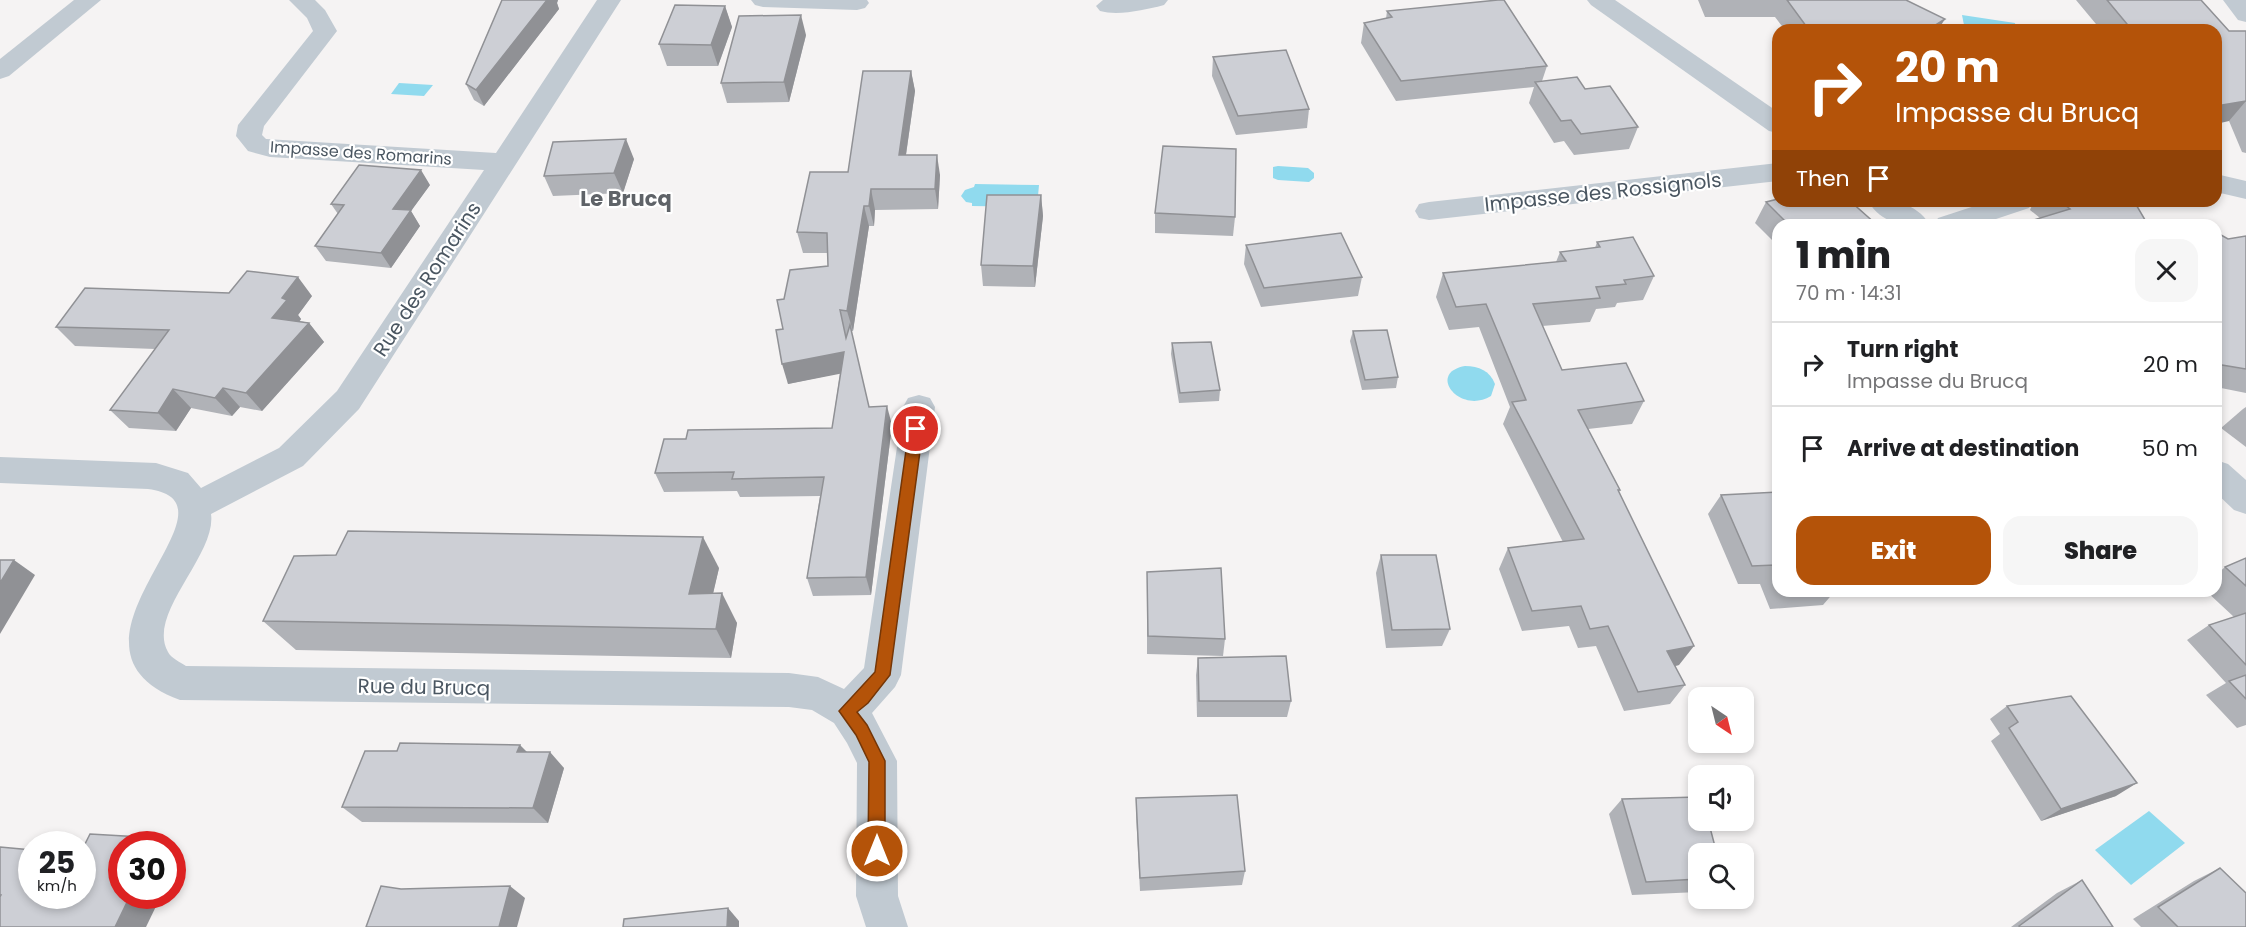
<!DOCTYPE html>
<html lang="en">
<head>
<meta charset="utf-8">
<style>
	body { margin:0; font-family:Poppins,sans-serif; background:#f6f6f6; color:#202124; height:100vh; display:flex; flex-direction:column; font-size:22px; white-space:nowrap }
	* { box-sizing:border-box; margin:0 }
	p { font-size:20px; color:#757577 }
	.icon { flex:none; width:33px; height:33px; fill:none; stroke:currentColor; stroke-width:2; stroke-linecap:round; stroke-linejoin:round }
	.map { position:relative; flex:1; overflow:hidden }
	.details { position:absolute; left:1772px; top:219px; width:450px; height:378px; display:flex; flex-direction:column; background:#fff; border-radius:18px; box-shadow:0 3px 9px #0003 }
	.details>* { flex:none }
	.banner { position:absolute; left:1772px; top:24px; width:450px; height:183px; border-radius:18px; box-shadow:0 3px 9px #0003; background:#b45309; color:#fff; overflow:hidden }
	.needle { width:39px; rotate:145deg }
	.fabs { position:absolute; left:1688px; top:687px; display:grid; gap:12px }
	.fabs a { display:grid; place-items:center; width:66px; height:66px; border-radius:12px; background:#fff; box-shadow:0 3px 9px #0003; font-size:30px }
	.speed { position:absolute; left:18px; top:831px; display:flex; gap:12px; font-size:30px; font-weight:700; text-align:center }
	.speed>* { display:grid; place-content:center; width:78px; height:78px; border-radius:50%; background:#fff; box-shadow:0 3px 9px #0003; line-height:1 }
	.speed small { font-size:15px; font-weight:400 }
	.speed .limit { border:9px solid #d22; background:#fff; color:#111 }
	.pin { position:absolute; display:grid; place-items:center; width:51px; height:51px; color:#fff; margin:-26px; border:3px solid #fff; border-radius:50%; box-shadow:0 2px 6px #0007 }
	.me { position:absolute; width:66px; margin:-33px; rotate:0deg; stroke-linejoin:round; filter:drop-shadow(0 0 4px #0008) }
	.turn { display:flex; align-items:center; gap:21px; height:126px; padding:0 24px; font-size:27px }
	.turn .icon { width:78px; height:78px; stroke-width:2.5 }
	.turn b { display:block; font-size:42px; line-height:51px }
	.then { display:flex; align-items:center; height:57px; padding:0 24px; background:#0003; gap:12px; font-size:22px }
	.round { display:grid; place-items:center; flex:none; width:63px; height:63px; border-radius:18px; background:#f6f6f6 }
	.head { display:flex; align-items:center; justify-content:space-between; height:102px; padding:0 24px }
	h1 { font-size:36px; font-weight:800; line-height:45px }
	.cta { display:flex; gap:12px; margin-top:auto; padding:12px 24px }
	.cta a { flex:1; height:69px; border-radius:18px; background:#b45309; color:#fff; font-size:24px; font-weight:800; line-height:69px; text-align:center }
	.cta a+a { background:#f6f6f6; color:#202124 }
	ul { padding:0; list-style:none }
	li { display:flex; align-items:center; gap:18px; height:84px; padding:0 24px; border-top:2px solid #e0e0e0 }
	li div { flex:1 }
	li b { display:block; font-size:22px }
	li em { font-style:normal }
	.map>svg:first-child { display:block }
</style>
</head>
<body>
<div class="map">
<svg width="2246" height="927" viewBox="0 0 2246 927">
	<rect width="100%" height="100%" fill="#f5f3f3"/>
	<g fill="#90daee">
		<polygon points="1962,15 2015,23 2016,30 1965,30"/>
		<polygon points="399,83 433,85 424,96 391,94"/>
		<polygon points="1278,166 1308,168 1314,173 1314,178 1309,182 1278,180 1273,178 1273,167"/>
		<polygon points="975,184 1039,185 1037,207 972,206 972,203 966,202 961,196 965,190 974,187"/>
		<path d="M1465,366C1479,366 1490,371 1495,384L1491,396C1460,415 1426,373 1465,366Z"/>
		<polygon points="2149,811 2185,843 2131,885 2095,850"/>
	</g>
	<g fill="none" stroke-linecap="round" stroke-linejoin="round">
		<g fill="#c1cad2" fill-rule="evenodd">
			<polygon points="74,0 101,0 9,76 0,79 0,59"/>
			<path d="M289,0H315L325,10L337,31L264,126L262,135L266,139L496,153L597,0H621L359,409L303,466L211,514C217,555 146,614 168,652C171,658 180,662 186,666L789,673L818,677L844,689L864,668L903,407L908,398L919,395L930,398L935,407L901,675L895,687L872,713L897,761L898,896L908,927H866L856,896L857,763L847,743L834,723L812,710L789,707L180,700C36,646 254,503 148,489L0,483V457L156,463L188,473L201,488L279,448L337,391L484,170L270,157L248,151L236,136L238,125L313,31L307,18Z"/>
			<polygon points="751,0 867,0 869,3 865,8 857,10 763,7 755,5"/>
			<path d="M1103,0H1168L1164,5C1145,10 1118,16 1100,11L1096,6Z"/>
			<polygon points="1587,0 1615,0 1778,112 1778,133 1769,131 1591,5"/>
			<polygon points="2223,0 2246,0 2246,22 2238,20"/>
			<polygon points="1778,163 1778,181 1429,220 1419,218 1415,211 1419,204 1429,202"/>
			<polygon points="2216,174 2246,181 2246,199 2216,192"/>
			<path d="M1868,201C1893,201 1915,201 1930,225C1905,225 1883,226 1868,201Z"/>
			<polygon points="1990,201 2033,201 2029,208 1978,225 1934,225 1938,218"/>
			<polygon points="2216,460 2228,464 2246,480 2246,514 2234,510 2216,493"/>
		</g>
	</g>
	<g fill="#b0b2b7">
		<polygon points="502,0 558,0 557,3 559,9 484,106 474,100 466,84"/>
		<polygon points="1698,0 1906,0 1941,30 1785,30 1775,17 1705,17"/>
		<polygon points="2076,0 2201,0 2229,31 2246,31 2246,153 2242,152 2229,121 2216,30 2101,30"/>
		<polygon points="725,6 732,27 718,66 667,66 659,44"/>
		<polygon points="1387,11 1547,66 1542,81 1585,89 1638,127 1629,149 1574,155 1564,141 1554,143 1529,103 1534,87 1396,101 1361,43 1364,23 1386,19"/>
		<polygon points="806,35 789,102 727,103 721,83"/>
		<polygon points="1213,57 1309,109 1307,128 1236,135 1212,76"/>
		<polygon points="911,71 915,91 906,155 940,175 938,209 875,210 874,226 869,226 853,331 851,331 869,407 892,425 871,595 813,596 807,578 820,496 740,497 737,491 664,492 655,473 686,439 832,428 840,373 788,384 783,329 784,299 828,266 828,253 803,253 797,232 848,172"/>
		<polygon points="634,159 623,193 553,196 544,176"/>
		<polygon points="430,185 411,211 420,226 391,268 326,261 315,246 338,214 331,204"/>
		<polygon points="1041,195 1043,216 1035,287 983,286 981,265"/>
		<polygon points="2034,201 2134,201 2148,225 2022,225 2024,223 2040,218 2030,210"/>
		<polygon points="1766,202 1877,225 1778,225 1778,246 1755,223"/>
		<polygon points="1155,213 1235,217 1233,236 1155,233"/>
		<polygon points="2246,236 2246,393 2216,387 2216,238 2228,239"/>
		<polygon points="1597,242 1654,276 1643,300 1617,303 1615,307 1596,309 1590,322 1542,326 1562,370 1644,401 1632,424 1588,429 1620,490 1619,491 1679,665 1675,666 1685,685 1670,704 1624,711 1596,646 1578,648 1569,626 1522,631 1499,569 1508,548 1563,542 1503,424 1510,407 1479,327 1449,330 1436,297 1443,273 1556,262 1560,252 1595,248"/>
		<polygon points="1246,245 1362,277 1358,296 1261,307 1244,264"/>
		<polygon points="312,296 298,315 301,319 300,321 309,323 324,342 262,411 240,407 232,416 191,408 176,431 129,428 110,410 155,349 75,346 56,327"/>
		<polygon points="1353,331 1398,377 1396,388 1362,390 1350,341"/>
		<polygon points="1172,343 1220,390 1219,401 1179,403 1171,354"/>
		<polygon points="2246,407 2246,447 2221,428 2243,409"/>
		<polygon points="1778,492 1778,591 1835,591 1823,605 1770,609 1760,584 1738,584 1708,514 1721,495"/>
		<polygon points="1381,555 1450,629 1442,646 1386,648 1376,573"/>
		<polygon points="2246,558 2246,725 2237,728 2206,695 2226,683 2187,640 2209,625 2234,617 2206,591 2216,591 2216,575 2225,567"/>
		<polygon points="719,568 713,593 737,623 731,658 296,650 263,621"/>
		<polygon points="1147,572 1225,639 1223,656 1147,654"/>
		<polygon points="1198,658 1291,701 1287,717 1197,717 1196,675"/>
		<polygon points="2007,706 2116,796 2041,821 1991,741 2000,734 1990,719"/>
		<polygon points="527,752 564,768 548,823 362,822 342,807"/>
		<polygon points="1136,798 1245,871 1242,885 1140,891 1136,813"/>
		<polygon points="1622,799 1698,854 1698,892 1632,895 1609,814"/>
		<polygon points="2220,868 2246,927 2141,927 2133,919 2194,881"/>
		<polygon points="2082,880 2113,927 2011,927 2057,893"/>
	</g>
	<g fill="#909195">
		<polygon points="547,0 558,0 557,3 559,9 484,106 476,90"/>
		<polygon points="725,6 732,27 718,66 711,45"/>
		<polygon points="801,15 806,35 789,102 784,82"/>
		<polygon points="1945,19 1938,30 1934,26"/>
		<polygon points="911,71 915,91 903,175 899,155"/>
		<polygon points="2246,101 2229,121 2216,124 2216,106"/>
		<polygon points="626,139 634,159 623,193 614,173"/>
		<polygon points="937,155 940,175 938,209 935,189"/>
		<polygon points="421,170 430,185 411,211 420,226 391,268 381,253 393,209"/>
		<polygon points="871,189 875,210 874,226 869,206"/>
		<polygon points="1041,195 1043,216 1035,287 1033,266"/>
		<polygon points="864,206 869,226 853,331 847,311"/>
		<polygon points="298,277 312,296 298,315 301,319 287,337 272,318 282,298"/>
		<polygon points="309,323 324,342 262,411 246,393"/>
		<polygon points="844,352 849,372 788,384 782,364"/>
		<polygon points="223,388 240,407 232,416 215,398"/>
		<polygon points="173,389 191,408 176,431 158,413"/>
		<polygon points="887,406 892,425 871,595 866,577"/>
		<polygon points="703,537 719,568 706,624 689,594"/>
		<polygon points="14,560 35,575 0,634 0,583"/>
		<polygon points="722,593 737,623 731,658 716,629"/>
		<polygon points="1694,646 1679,665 1653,671 1667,651"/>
		<polygon points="520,745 535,760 517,752"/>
		<polygon points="550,752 564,768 548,823 533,808"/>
		<polygon points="2137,783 2116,796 2041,821 2061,809"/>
		<polygon points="158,838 170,844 155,844"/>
		<polygon points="172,846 181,851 172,870"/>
		<polygon points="510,886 525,898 517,927 499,927"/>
		<polygon points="130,896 161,896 146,927 115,927"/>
		<polygon points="728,908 739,921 739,927 727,927"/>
	</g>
	<g fill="#cdcfd5" stroke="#909195" stroke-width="1.5">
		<polygon points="502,0 547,0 476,90 466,84"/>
		<polygon points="1498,0 1504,0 1547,66 1401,81 1364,23 1392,17 1387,11"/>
		<polygon points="1787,0 1906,0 1945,19 1934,26 1941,30 1809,30"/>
		<polygon points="2107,0 2201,0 2229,31 2246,31 2246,101 2216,106 2216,30 2132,30"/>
		<polygon points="675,5 725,6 711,45 659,44"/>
		<polygon points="801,15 784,82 721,83 739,16"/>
		<polygon points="1286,50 1309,109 1238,116 1213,57"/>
		<polygon points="863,71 911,71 899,155 937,155 935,189 871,189 869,206 864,206 847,311 840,310 846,338 850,325 869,407 887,406 866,577 807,578 824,477 732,479 734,472 655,473 664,439 686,439 688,430 832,428 844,352 782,364 776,330 783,329 777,300 784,299 790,270 828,266 827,233 797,232 810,172 848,172"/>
		<polygon points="1577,77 1585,89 1610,86 1638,127 1581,134 1571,120 1561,121 1535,82"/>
		<polygon points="626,139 614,173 544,176 553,142"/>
		<polygon points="1163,146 1236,149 1235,217 1155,213"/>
		<polygon points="359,165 421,170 393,209 411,210 381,253 315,246 344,205 331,204"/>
		<polygon points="987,195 1041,195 1033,266 981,265"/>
		<polygon points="1778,199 1778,201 1850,201 1877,225 1789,225 1766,202"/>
		<polygon points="2060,201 2134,201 2148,225 2026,225 2024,223 2070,209"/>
		<polygon points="1341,233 1362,277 1264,288 1246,245"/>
		<polygon points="2221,235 2228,239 2246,236 2246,369 2216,364 2216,238"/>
		<polygon points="1633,237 1654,276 1624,280 1626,284 1596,287 1600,298 1533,304 1562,370 1626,363 1644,401 1578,410 1620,490 1618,490 1694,646 1667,651 1685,685 1638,692 1608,626 1590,629 1581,606 1532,611 1508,548 1584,539 1512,402 1526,400 1486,304 1456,307 1443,273 1566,261 1560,252 1600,247 1597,242"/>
		<polygon points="247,271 298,277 282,298 287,300 272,318 309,323 246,393 223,388 215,398 173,389 158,413 110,410 169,330 56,327 85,288 229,293"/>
		<polygon points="1387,330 1398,377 1365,380 1353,331"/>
		<polygon points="1211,342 1220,390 1180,393 1172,343"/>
		<polygon points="1778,492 1778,571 1775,565 1752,566 1721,495"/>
		<polygon points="348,531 703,537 689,594 722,593 716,629 263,621 294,556 336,555"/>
		<polygon points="1381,555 1436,555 1450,629 1392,630"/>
		<polygon points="2246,558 2246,586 2225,567"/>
		<polygon points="0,560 14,560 0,583"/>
		<polygon points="1221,568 1225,639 1148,636 1147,572"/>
		<polygon points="2246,613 2246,665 2209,625"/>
		<polygon points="1286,656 1291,701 1199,701 1198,658"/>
		<polygon points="2246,675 2246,699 2229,681"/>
		<polygon points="2071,696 2137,783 2061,809 2009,728 2018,722 2007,706"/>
		<polygon points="400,743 520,745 517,752 550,752 533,808 342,807 365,751 397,751"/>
		<polygon points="1237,795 1245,871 1140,878 1136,798"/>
		<polygon points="1698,797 1698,820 1708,820 1717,854 1698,854 1698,879 1646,882 1622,799"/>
		<polygon points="90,834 158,838 155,844 122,844 122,896 130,896 115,927 0,927 0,897 1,895 0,895 0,847 32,850 32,896 82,896 82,850"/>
		<polygon points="2220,868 2246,893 2246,927 2178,927 2158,907"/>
		<polygon points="2082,880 2113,927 2020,927 2019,926"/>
		<polygon points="381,886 401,889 510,886 499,927 366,927"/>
		<polygon points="728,908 727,927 623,927 624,919"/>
	</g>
	<polygon fill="#b45309" stroke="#753606" stroke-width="1.5" points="916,424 923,429 890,675 868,703 857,712 867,725 885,761 885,851 883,857 877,859 871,857 868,851 869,762 856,735 839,711 875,672 909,429"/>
	<g text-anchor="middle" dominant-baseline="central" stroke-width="4.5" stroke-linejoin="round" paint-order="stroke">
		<g font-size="16" fill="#4a5661" stroke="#fff">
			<text transform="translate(361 153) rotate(4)">Impasse des Romarins</text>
		</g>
		<g font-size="20" fill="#4a5661" stroke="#fff">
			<text transform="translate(1603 192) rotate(-6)">Impasse des Rossignols</text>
			<text transform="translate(427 279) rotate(-57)">Rue des Romarins</text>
			<text transform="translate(424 687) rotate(1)">Rue du Brucq</text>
		</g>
		<g font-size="21" font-weight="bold" fill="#5f6368" stroke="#fff">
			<text x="626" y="198">Le Brucq</text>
		</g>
	</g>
</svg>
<div class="fabs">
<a><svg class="needle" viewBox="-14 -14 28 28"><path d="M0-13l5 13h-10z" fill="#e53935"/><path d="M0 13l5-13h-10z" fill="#757577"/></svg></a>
<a><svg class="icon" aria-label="sound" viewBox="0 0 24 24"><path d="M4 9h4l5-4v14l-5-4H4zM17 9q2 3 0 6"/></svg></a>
<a><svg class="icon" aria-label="search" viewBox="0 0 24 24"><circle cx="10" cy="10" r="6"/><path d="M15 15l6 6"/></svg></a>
</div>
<div class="speed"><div>25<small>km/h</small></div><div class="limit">30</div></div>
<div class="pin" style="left:916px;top:429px;background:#d93025"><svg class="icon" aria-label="arrive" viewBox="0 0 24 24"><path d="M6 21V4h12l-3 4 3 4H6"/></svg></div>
<svg class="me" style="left:877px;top:851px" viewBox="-20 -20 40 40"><circle r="17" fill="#b45309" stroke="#fff" stroke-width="3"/><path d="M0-11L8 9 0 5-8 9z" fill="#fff"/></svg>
<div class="banner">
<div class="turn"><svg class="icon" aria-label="right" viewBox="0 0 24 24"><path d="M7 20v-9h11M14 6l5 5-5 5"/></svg><div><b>20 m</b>Impasse du Brucq</div></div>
<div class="then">Then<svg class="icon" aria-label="arrive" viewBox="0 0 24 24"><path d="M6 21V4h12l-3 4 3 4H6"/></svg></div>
</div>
<section class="details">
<div class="head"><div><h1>1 min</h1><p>70 m · 14:31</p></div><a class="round"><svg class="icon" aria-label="close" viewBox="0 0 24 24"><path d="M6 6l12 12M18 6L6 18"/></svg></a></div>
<ul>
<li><svg class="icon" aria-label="right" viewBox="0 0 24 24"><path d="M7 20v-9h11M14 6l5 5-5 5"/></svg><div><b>Turn right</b><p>Impasse du Brucq</p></div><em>20 m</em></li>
<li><svg class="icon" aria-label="arrive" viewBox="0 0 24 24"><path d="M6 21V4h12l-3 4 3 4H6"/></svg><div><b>Arrive at destination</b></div><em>50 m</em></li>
</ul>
<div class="cta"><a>Exit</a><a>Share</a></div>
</section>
</div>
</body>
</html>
